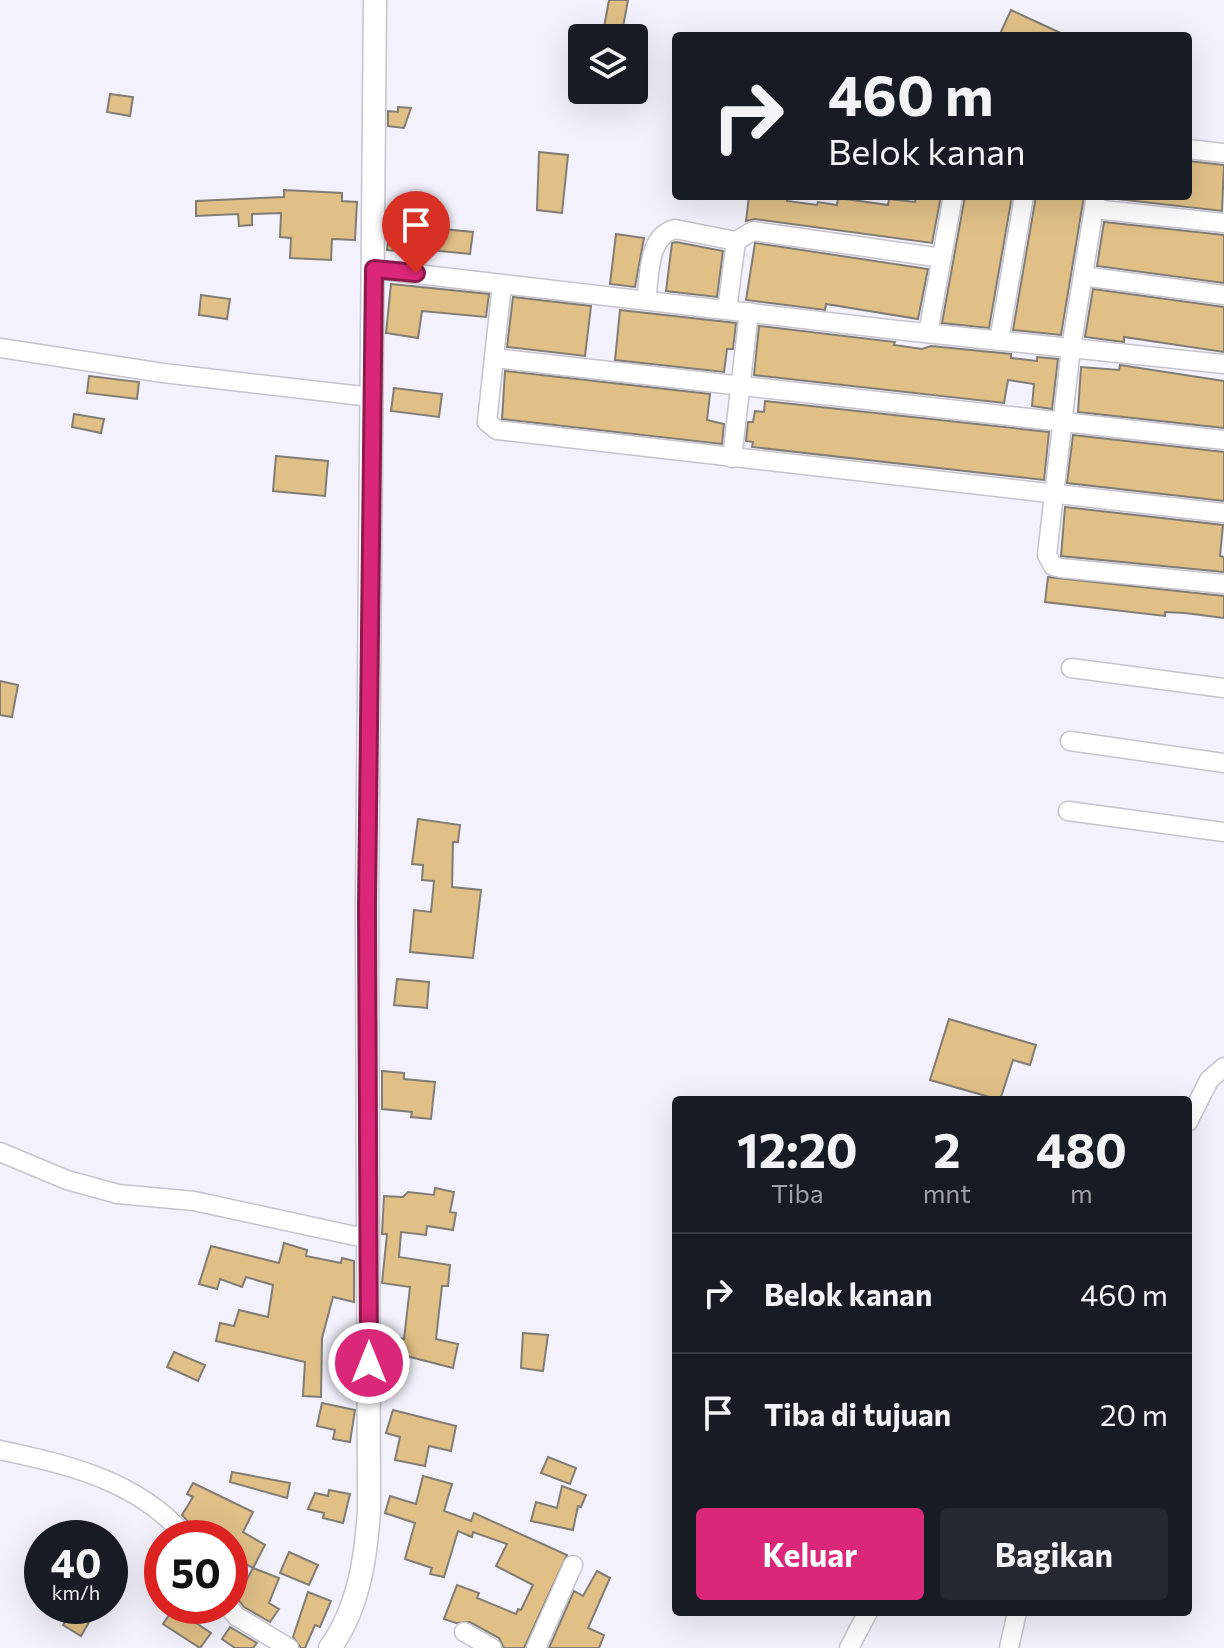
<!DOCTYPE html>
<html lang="id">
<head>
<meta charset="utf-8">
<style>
	body { margin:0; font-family:Commissioner,sans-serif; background:#242831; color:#f1f3f6; height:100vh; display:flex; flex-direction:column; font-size:30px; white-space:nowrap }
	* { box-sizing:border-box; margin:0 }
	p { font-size:26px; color:#9ea1a6 }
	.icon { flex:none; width:44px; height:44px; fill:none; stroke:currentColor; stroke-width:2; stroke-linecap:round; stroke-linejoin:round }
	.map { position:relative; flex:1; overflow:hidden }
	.drawer { position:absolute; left:672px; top:1096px; width:520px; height:520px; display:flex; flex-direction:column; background:#171b24; border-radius:8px; box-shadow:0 8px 32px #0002 }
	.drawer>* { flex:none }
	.top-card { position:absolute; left:672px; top:32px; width:520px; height:168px; border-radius:8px; box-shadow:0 8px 32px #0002; background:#171b24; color:#f1f3f6; overflow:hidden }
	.fabs { position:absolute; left:568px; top:24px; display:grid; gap:16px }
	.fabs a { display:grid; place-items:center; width:80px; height:80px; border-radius:8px; background:#171b24; box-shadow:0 8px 32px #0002; font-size:40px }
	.speed { position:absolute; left:24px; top:1520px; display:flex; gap:16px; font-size:40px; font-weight:700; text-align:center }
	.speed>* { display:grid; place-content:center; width:104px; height:104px; border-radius:50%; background:#171b24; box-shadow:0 8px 32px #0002; line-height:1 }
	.speed small { font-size:20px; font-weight:400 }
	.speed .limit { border:12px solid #d22; background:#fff; color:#111 }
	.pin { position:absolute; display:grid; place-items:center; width:68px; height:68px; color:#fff; margin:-82px -34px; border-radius:50% 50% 50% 0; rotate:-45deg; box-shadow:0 0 8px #0007 }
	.pin .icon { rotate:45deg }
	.me { position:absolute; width:88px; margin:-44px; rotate:0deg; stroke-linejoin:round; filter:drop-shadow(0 0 6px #0008) }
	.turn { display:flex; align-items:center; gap:28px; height:168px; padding:0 24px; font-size:36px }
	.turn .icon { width:104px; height:104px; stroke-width:2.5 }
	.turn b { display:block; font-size:56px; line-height:68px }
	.eta { display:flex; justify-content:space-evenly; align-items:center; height:136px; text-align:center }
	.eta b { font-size:48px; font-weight:700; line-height:56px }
	.action { display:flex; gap:16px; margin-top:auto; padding:16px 24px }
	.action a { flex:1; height:92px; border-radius:8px; background:#db2777; color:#fff; font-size:32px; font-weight:700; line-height:92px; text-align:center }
	.action a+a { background:#242831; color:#f1f3f6 }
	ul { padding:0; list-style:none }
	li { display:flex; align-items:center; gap:24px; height:120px; padding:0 24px; border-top:2px solid #363941 }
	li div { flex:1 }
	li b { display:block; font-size:30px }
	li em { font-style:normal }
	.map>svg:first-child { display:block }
</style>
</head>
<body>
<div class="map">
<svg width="1224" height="1648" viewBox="0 0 1224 1648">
	<rect width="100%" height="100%" fill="#f3f1fb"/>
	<g fill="#e1c087" stroke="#817d75" stroke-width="2">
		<polygon points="609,0 628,0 621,38 602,38"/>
		<polygon points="1011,10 1067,36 999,36"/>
		<polygon points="110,94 133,97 130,116 107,112"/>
		<polygon points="398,107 411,108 404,128 388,126 388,111 398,112"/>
		<polygon points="539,152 568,155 562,213 537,210"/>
		<polygon points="1188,161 1224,165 1222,211 1108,198 1188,196"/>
		<polygon points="284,190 342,193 342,201 357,202 355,240 332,239 331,260 290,258 291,238 280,237 281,213 252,214 252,225 239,226 238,214 196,216 196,201 284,197"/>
		<polygon points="749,196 788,196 787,201 817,205 818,202 837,205 838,198 888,205 889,199 915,202 916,196 941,196 932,243 755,219 746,221"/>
		<polygon points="965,196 1012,196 989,328 942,323"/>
		<polygon points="1036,196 1084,196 1061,335 1013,330"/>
		<polygon points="1104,222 1224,235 1224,283 1097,266"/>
		<polygon points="432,228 473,232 470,254 409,248 409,252 387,250 389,233 431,237"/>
		<polygon points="616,234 644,238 635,287 610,284"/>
		<polygon points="676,242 723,251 717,297 666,291 672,243"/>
		<polygon points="755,243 928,269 918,319 826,304 825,310 746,300"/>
		<polygon points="391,284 489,294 486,317 422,311 418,338 386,333"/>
		<polygon points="1093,289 1224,307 1224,352 1124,337 1124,342 1085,337"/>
		<polygon points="201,295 230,299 227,319 199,315"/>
		<polygon points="513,297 591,306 585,356 507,347"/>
		<polygon points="620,310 736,323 733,349 727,349 724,372 615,360"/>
		<polygon points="759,326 895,342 894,345 922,349 931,346 1011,354 1011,358 1037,361 1037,357 1058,359 1052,409 1032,406 1034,384 1008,380 1004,403 754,375"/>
		<polygon points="1120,365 1224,381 1224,428 1078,412 1081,367 1119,370"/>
		<polygon points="505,371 710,394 707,420 724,424 722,444 502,419"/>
		<polygon points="89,376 139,382 137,399 87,393"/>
		<polygon points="394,388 442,394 439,417 391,411"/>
		<polygon points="765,401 1049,432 1044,480 752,447 753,442 746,441 748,422 753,422 755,411 764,412"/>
		<polygon points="74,414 104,419 101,433 72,427"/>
		<polygon points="1073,435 1224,452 1224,501 1067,483"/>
		<polygon points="276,456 328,461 325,496 273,491"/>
		<polygon points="1065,507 1223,525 1220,556 1224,557 1224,572 1061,556"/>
		<polygon points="1048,577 1224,596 1224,618 1185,613 1165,612 1165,616 1045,602"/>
		<polygon points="0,681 18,685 12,717 0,715"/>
		<polygon points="418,819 460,825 458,842 453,842 452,887 481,890 473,958 410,952 414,910 431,912 434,881 422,880 423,865 412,864"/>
		<polygon points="397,979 429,982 427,1008 394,1005"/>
		<polygon points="949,1019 1036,1045 1030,1065 1013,1060 1000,1100 930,1080"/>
		<polygon points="382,1071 404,1073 404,1079 435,1082 431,1119 411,1117 412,1112 382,1109"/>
		<polygon points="435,1188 454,1192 450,1212 456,1213 453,1230 427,1226 426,1235 401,1232 399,1257 450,1265 448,1286 442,1286 436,1339 458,1344 453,1368 383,1350 386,1335 404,1339 410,1287 382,1283 387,1234 382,1234 384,1196 403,1197 408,1192 434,1195"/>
		<polygon points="284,1243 307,1250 306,1256 341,1263 342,1258 354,1261 354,1302 333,1297 322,1338 321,1397 303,1396 305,1362 216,1341 220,1323 234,1326 239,1310 268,1317 273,1285 246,1277 242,1287 220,1279 217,1289 199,1284 211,1246 279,1263"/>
		<polygon points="523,1333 548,1335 543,1371 521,1368"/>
		<polygon points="174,1352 205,1365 198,1381 167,1367"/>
		<polygon points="322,1403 355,1410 350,1442 333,1439 335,1430 317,1426"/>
		<polygon points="393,1410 456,1426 451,1451 429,1446 425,1466 395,1460 400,1437 386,1433"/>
		<polygon points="548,1457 576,1468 570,1484 541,1473"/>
		<polygon points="232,1472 290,1483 287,1498 230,1482"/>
		<polygon points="423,1476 452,1484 444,1511 471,1521 474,1513 567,1555 524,1648 504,1648 499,1638 470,1622 456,1623 444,1619 457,1585 479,1593 477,1598 516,1614 518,1609 521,1610 533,1585 496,1566 507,1544 473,1532 472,1537 458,1531 444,1577 430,1574 432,1568 405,1559 415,1523 385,1513 390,1496 416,1504"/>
		<polygon points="193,1483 253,1512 243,1532 265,1545 253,1568 232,1556 230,1560 230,1538 203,1538 182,1515 193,1497 187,1494"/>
		<polygon points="562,1486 586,1495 581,1507 578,1506 573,1530 531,1521 536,1502 557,1508"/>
		<polygon points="329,1490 350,1494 343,1523 323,1518 324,1513 308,1509 315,1493 328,1496"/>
		<polygon points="289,1552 318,1565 309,1585 280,1573"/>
		<polygon points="253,1568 279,1578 269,1603 279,1609 270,1622 244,1607 237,1598"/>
		<polygon points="597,1571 610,1578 588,1628 604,1635 599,1648 549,1648 574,1591 583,1596"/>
		<polygon points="308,1592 331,1601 320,1627 315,1625 305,1648 301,1648 293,1637"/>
		<polygon points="74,1606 84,1606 95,1612 81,1636 63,1625"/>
		<polygon points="174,1608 211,1633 200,1648 163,1624"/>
		<polygon points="230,1627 257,1643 253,1648 235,1648 222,1639"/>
	</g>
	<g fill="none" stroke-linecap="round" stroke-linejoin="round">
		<g stroke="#c5c3cc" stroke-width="21">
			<g id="minor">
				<polyline points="1188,149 1224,153"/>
				<polyline points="1096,196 1071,348 1047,555 1053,566 1061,568 1224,584"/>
				<polyline points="1094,209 1224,223"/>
				<polyline points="374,269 897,330 1224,364"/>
				<polyline points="1083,276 1224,295"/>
				<polyline points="502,284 487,422 497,430 1224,513"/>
				<path d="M646,300C650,276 647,236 675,229L736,241"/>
				<polyline points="727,310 736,241 753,231 942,258"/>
				<polyline points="928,333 953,196"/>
				<polyline points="999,341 1024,196"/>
				<polyline points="0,348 163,373 371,397"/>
				<polyline points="494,358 1224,440"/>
				<polyline points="732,458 749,312"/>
				<polyline points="1071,668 1224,688"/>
				<polyline points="1070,741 1224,763"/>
				<polyline points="1068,811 1224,832"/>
				<polyline points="1188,1122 1209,1080 1224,1067"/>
				<polyline points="0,1152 67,1180 118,1194 194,1201 369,1239"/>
				<path d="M0,1450C70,1465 139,1481 187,1538"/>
				<polyline points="228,1606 236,1616 289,1648"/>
				<polyline points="464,1632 492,1648"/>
				<polyline points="536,1648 573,1565"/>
				<polyline points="849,1648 868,1612"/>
				<polyline points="1009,1648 1017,1612"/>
			</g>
		</g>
		<g stroke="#c5c3cc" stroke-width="25">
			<path id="major" d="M330,1648C359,1608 366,1557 369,1510L367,907L375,0"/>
		</g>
		<use href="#minor" stroke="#fff" stroke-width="18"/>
		<use href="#major" stroke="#fff" stroke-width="22"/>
	</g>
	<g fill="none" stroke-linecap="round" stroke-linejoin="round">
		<g stroke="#8e194d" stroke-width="20">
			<polyline id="route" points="369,1363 367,907 374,269 416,273"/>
		</g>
		<use href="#route" stroke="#db2777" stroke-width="14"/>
	</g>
</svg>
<div class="fabs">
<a><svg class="icon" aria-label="layers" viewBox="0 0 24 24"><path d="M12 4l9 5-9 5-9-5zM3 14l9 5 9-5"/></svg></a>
</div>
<div class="speed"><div>40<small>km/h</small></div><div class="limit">50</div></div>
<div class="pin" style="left:416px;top:273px;background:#d93025"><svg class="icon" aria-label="arrive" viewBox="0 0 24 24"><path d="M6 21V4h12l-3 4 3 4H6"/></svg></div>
<svg class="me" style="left:369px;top:1363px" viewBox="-20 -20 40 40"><circle r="17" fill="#db2777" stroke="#fff" stroke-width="3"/><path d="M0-11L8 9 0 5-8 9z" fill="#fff"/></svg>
<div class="top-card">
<div class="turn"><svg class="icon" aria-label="right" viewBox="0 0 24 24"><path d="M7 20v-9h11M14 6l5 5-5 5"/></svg><div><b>460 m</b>Belok kanan</div></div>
</div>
<section class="drawer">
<div class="eta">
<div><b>12:20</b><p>Tiba</p></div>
<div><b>2</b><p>mnt</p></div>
<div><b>480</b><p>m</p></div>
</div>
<ul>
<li><svg class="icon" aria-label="right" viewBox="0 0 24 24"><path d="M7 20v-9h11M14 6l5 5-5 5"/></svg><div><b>Belok kanan</b></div><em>460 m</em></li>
<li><svg class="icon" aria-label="arrive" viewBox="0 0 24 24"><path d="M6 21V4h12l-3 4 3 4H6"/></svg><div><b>Tiba di tujuan</b></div><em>20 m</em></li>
</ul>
<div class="action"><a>Keluar</a><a>Bagikan</a></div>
</section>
</div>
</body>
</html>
